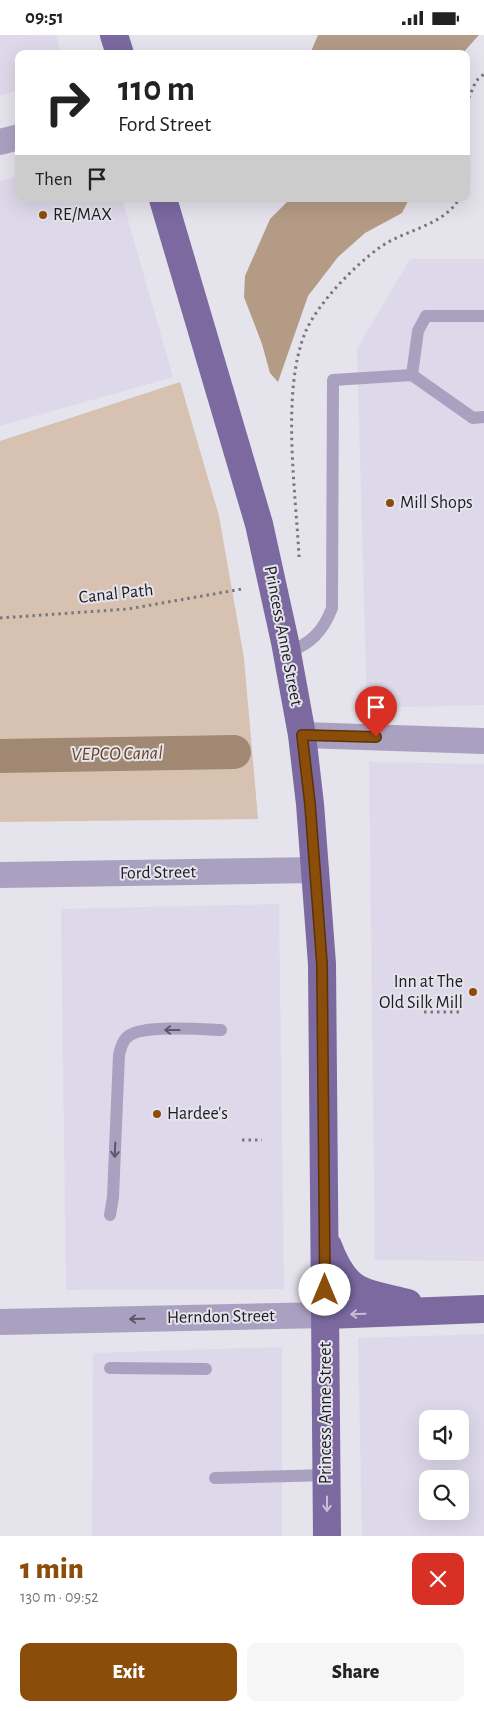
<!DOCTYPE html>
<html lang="en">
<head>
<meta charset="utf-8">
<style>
	body { margin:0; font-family:"Alegreya Sans",sans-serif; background:#f6f6f6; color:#222; height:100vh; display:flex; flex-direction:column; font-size:19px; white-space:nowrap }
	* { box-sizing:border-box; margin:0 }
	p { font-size:16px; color:#767676 }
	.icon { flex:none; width:28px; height:28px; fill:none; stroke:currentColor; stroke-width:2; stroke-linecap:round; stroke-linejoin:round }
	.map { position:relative; height:1501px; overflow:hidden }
	.details { display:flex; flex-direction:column; background:#fff; flex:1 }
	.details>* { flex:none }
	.guide { position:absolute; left:15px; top:15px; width:455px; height:152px; border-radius:10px; box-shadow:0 5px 20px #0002; background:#fff; color:#222; overflow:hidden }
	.tools { position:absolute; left:419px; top:1375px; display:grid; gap:10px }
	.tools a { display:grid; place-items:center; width:50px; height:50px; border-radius:10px; background:#fff; box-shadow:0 5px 20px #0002; font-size:25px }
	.pin { position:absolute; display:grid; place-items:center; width:42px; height:42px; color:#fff; margin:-51px -21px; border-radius:50% 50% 50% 0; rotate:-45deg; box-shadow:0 0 5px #0007 }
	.pin .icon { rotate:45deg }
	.me { position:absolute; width:55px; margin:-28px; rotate:0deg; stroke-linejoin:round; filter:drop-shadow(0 0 4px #0008) }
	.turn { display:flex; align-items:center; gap:18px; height:105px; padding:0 20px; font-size:22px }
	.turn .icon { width:65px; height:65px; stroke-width:2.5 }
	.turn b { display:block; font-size:35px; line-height:42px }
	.then { display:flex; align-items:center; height:48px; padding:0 20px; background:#0003; gap:10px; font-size:19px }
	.round { display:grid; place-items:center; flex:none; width:52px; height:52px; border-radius:10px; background:#f6f6f6 }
	.headline { display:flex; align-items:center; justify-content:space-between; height:85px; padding:0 20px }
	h1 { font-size:30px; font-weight:800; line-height:38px; color:#8a4e0a }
	.cta { display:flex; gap:10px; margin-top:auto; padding:10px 20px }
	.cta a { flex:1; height:58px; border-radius:10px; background:#8a4e0a; color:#fff; font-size:20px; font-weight:800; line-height:58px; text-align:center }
	.cta a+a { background:#f6f6f6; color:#222 }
	.status { display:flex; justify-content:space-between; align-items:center; height:35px; padding:0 25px; background:#fff; direction:ltr }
	.status svg { height:14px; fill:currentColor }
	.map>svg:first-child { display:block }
</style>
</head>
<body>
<div class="status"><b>09:51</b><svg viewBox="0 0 49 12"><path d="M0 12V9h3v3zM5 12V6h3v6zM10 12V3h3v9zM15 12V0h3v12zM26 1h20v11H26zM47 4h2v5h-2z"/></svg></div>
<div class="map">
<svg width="484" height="1501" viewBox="0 0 484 1501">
	<rect width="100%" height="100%" fill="#e5e3ec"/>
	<g fill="#ded9ea" fill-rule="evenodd">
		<polygon points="0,0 56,0 61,19 19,19 19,55 0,61"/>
		<polygon points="19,141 19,164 122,164 173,342 0,391 0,146"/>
		<polygon points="410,224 484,224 484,670 367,673 357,314"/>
		<polygon points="369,727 484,729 484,1226 375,1225"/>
		<polygon points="279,869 284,1254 66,1255 61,874"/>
		<path d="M484,1299V1501H362L358,1303ZM428,1384H460V1416H428ZM428,1444H460V1476H428Z"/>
		<polygon points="282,1312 282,1501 92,1501 93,1318"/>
	</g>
	<polygon fill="#d7c2b1" points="180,347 219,481 244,623 258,784 0,787 0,406"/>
	<g fill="#b49b86">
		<polygon points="318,0 479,0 462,19 310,19"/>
		<polygon points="290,164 409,164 402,178 365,198 338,222 308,261 278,347 270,338 262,309 244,262 245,241 270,184"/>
	</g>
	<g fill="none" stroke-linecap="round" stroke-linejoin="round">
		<polyline stroke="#a08873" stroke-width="34" points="0,721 234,717"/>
		<g stroke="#79777d" stroke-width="3" stroke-dasharray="2.5 4" stroke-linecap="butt">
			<polyline points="466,69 476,46 484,39"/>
			<polyline points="466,114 466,147"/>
			<path d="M299,522C296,458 281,357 305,298C317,269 354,231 379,213C405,194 442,192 459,164"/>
			<polyline points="0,583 128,574 242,554"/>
			<polyline points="424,977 463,977"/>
			<polyline points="242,1105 262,1105"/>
		</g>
		<g stroke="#aaa1c1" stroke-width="12">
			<polyline points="412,340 418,296 426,281 484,281"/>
			<path d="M287,618C310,609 323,597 332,573L333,345L412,340L473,383L484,382"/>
			<path d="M110,1180L113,1162L119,1020C121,1012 123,1004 130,1000C145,990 201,994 221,995"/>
			<polyline points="110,1333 206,1334"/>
			<polyline points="215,1443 327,1440"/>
		</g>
		<g stroke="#aaa1c1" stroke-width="26">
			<polyline points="0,107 19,102"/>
			<polyline points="302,700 484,706"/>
			<polyline points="0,840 316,835"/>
			<polyline points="0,1287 326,1280"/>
		</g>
		<g stroke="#7b69a0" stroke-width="28">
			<polyline points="114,0 120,19"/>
			<polyline points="163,164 259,489 285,607 302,700 310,769 322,929 327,1501"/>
			<path d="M328,1211C346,1259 362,1257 408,1268"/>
			<polyline points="326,1280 484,1274"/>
		</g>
	</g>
	<defs><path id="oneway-shaft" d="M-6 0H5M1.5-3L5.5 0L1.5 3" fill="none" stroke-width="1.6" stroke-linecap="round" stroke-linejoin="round" transform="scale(1.25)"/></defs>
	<g stroke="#5c5868">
		<use href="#oneway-shaft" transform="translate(172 995) rotate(180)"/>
		<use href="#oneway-shaft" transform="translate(115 1115) rotate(92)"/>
		<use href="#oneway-shaft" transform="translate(137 1284) rotate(179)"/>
	</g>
	<g stroke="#c5bed5">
		<use href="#oneway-shaft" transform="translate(358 1279) rotate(178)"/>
		<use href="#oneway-shaft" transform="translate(327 1469) rotate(90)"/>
	</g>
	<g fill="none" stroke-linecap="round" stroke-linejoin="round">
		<g stroke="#5a3306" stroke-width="12">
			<polyline id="route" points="325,1255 322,929 310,769 302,700 376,702"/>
		</g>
		<use href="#route" stroke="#8a4e0a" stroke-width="9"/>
	</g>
	<g fill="#8a4e0a" stroke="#e5e3ec" stroke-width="2">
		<circle cx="43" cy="180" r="5"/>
		<circle cx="390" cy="468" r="5"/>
		<circle cx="473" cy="957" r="5"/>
		<circle cx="157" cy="1079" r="5"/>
	</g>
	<g text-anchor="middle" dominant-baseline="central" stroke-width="4" stroke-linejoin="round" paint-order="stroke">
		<g font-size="18" fill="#1d1c20" stroke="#e5e3ec" text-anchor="start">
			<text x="53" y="180">RE/MAX</text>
			<text x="400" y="468">Mill Shops</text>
			<text x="463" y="947" text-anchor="end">Inn at The<tspan x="463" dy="21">Old Silk Mill</tspan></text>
			<text x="167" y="1079">Hardee's</text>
		</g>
		<g font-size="18" fill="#1d1c20" stroke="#e5e3ec">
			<text transform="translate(116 559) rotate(-6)">Canal Path</text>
			<text transform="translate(283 601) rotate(79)">Princess Anne Street</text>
			<text transform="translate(158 838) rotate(-1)">Ford Street</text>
			<text transform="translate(221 1282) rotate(-1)">Herndon Street</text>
			<text transform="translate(326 1378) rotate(-90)">Princess Anne Street</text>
		</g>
		<g font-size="19" font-style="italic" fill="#6a4421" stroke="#e5e3ec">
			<text transform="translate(117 719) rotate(-1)">VEPCO Canal</text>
		</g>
	</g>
</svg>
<div class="tools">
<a><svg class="icon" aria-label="sound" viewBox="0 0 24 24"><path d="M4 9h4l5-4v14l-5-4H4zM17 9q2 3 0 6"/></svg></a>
<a><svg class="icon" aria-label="search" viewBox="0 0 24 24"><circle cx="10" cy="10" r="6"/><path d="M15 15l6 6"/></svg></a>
</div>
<div class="pin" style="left:376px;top:702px;background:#d93025"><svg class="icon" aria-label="arrive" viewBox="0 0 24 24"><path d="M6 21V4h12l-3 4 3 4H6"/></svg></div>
<svg class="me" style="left:325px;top:1255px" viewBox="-20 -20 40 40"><circle r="19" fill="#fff"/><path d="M0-13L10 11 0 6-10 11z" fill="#8a4e0a"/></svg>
<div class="guide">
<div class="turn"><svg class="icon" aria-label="right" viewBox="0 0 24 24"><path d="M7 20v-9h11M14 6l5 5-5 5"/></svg><div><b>110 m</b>Ford Street</div></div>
<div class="then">Then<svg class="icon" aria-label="arrive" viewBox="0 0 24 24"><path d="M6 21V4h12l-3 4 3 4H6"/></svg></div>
</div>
</div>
<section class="details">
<div class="headline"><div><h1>1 min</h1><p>130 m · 09:52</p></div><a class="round" style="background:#d93025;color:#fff"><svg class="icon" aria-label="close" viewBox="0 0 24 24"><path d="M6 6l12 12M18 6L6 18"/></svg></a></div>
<div class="cta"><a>Exit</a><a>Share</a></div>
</section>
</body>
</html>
